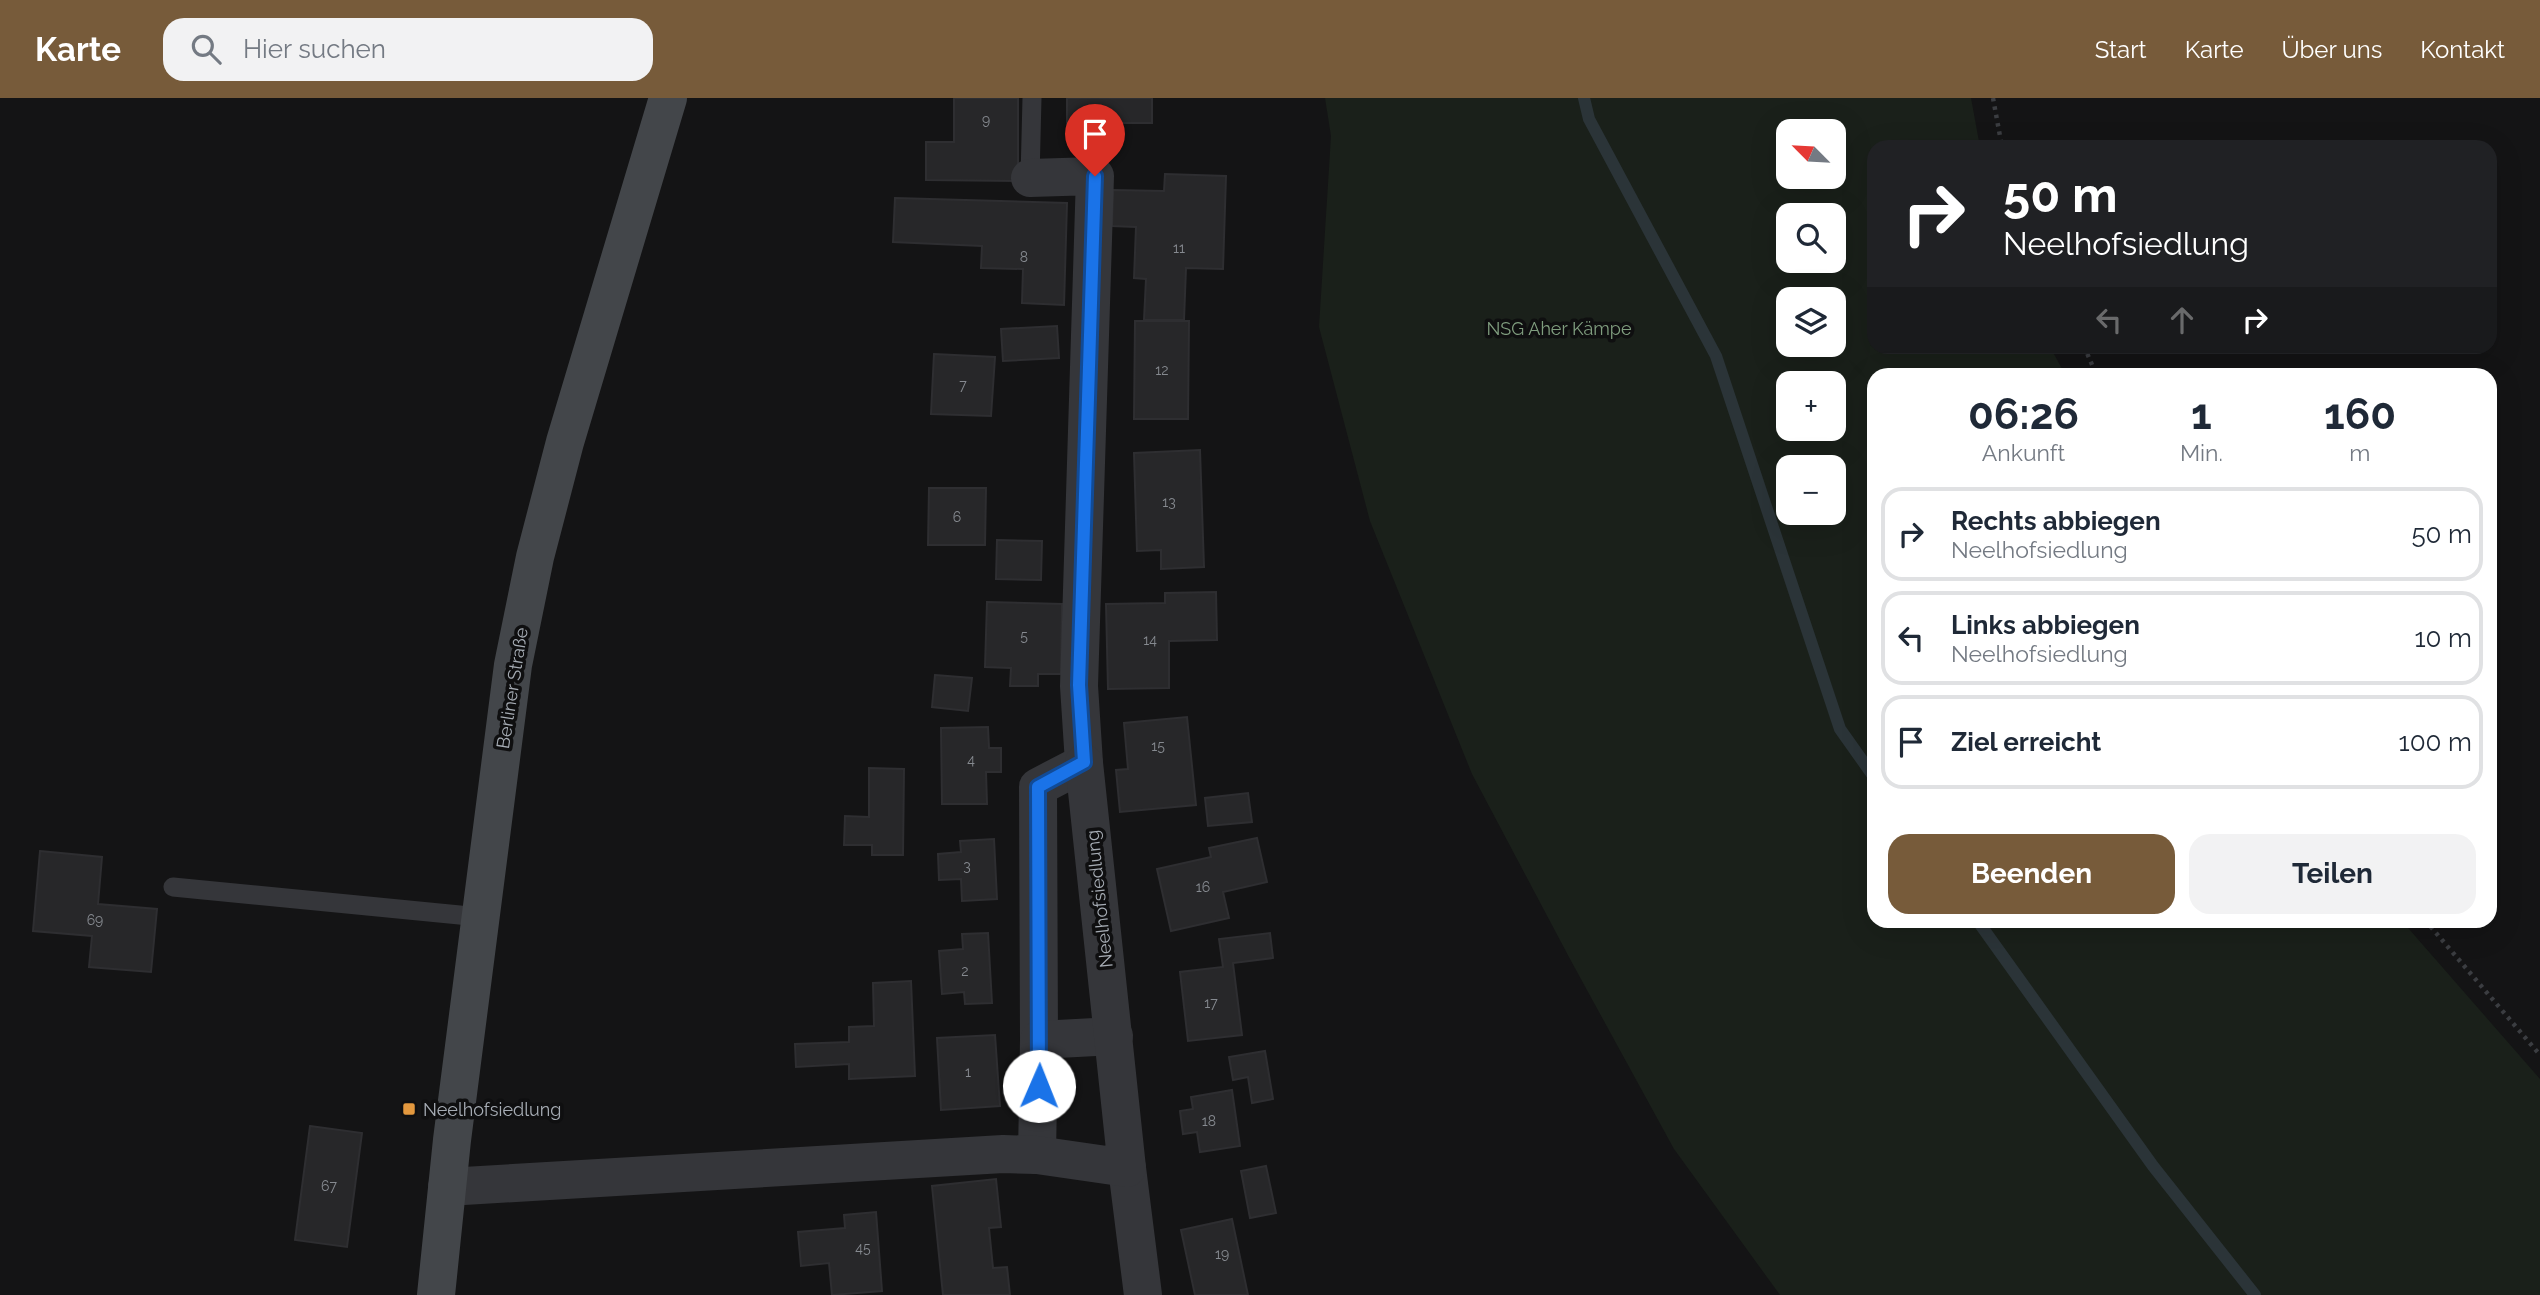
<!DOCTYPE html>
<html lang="de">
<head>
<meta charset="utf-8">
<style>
	body { margin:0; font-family:Raleway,sans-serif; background:#f2f2f3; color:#1f2937; height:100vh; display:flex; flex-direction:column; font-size:26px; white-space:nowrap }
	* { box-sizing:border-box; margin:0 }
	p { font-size:23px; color:#747a83 }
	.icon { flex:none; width:38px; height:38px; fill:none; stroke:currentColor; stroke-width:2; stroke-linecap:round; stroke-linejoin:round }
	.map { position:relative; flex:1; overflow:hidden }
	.drawer { position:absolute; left:1867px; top:270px; width:630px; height:560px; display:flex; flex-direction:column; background:#fff; border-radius:21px; box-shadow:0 7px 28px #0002 }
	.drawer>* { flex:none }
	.guide { position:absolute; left:1867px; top:42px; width:630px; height:214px; border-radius:21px; box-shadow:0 7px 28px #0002; background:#202124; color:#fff; overflow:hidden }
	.needle { width:46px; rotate:294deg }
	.controls { position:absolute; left:1776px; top:21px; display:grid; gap:14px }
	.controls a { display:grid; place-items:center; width:70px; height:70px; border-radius:14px; background:#fff; box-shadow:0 7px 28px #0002; font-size:35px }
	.pin { position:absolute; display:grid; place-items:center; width:60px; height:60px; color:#fff; margin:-72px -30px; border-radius:50% 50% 50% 0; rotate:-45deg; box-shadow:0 0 7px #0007 }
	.pin .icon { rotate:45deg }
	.me { position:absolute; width:77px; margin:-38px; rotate:1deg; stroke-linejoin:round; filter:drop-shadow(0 0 5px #0008) }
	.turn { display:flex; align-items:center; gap:24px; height:147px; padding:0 21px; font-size:32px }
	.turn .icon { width:91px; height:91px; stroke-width:2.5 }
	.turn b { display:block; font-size:49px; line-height:60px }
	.lanes { display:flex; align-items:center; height:66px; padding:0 21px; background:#0003; justify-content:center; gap:35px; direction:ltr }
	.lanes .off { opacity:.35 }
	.eta { display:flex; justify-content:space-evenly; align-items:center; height:119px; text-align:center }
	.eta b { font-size:42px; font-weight:700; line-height:49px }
	.cta { display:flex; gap:14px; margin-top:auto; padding:14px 21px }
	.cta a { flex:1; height:80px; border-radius:21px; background:#775b3a; color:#fff; font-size:28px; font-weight:700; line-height:80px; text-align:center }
	.cta a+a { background:#f2f2f3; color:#1f2937 }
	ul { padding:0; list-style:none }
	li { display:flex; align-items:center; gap:21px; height:94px; margin:0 14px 10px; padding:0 7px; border:4px solid #e0e1e3; border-radius:21px }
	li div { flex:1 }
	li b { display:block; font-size:26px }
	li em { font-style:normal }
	header { display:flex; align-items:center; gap:42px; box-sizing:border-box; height:98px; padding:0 35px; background:#775b3a; color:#fff }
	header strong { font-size:33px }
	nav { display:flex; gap:38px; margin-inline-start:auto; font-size:24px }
	.search { width:490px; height:63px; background:#f2f2f3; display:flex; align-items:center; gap:18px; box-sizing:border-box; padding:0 24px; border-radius:21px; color:#747a83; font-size:26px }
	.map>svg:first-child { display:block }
</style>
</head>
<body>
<header>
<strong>Karte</strong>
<div class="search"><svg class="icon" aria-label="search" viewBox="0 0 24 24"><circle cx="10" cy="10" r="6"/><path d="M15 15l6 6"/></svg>Hier suchen</div>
<nav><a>Start</a><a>Karte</a><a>Über uns</a><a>Kontakt</a></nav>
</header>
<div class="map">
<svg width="2540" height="1197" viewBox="0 0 2540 1197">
	<rect width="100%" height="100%" fill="#141415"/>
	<path fill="#1a201a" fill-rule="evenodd" d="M1325,0H1971L1980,49H1874V248L2050,249L2065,276H1874V822L2402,823L2540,981V1197H1780L1674,1051L1570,861L1472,676L1370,423L1319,229L1331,38ZM1788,33H1834V79H1788ZM1788,117H1834V163H1788ZM1788,201H1834V247H1788ZM1788,285H1834V331H1788ZM1788,369H1834V415H1788Z"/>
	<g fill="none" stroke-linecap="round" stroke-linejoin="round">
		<g stroke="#2b3438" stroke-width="12">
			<polyline points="1584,0 1589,21 1716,258 1840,631 1874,679"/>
			<polyline points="1977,822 2153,1068 2255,1197"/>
		</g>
	</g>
	<g fill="#272729" stroke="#2e2e31" stroke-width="2">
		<polygon points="954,0 1018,0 1018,83 926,82 926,44 954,44"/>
		<polygon points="1067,0 1152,0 1152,25 1117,25 1116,42 1089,42 1089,27 1067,27"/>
		<polygon points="1165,76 1226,78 1223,171 1186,170 1184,222 1144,222 1146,181 1134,180 1136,129 1112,128 1113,92 1164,93"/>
		<polygon points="895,100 1067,105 1064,207 1022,205 1023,171 981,170 982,148 893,144"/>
		<polygon points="1135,223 1189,223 1188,321 1134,321"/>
		<polygon points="1057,228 1059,260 1003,263 1001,231"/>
		<polygon points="934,256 995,259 991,318 931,316"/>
		<polygon points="1200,352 1204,469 1161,471 1161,452 1137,453 1134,355"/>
		<polygon points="929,390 986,390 985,447 928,447"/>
		<polygon points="997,442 1042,443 1041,482 996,481"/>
		<polygon points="1216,494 1217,542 1169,543 1169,590 1108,591 1106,506 1165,505 1165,495"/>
		<polygon points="987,504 1062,506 1061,576 1038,576 1038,588 1010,588 1011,570 985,569"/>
		<polygon points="935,577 972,580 968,613 932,609"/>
		<polygon points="1187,619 1196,707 1120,714 1116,672 1128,671 1124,625"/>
		<polygon points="988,629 989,650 1001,650 1001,674 986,674 987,706 942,706 941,630"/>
		<polygon points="869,670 904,671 903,757 872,757 872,747 844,747 845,718 869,719"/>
		<polygon points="1248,695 1252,724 1208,728 1205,700"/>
		<polygon points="1257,740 1267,784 1223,794 1229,820 1171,833 1157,771 1211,759 1209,750"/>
		<polygon points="994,741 997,801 962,803 961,781 939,782 938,756 961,754 960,743"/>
		<polygon points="40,753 102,759 98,806 157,811 151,874 89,869 92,838 33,833"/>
		<polygon points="988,835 992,905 965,906 964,894 942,896 939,853 963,851 962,836"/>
		<polygon points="1270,835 1273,860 1233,865 1242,937 1188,943 1180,874 1223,869 1219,841"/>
		<polygon points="911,883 915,978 849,981 849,966 796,969 795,946 849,944 849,929 874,928 873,885"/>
		<polygon points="995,937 1000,1008 941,1012 937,940"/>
		<polygon points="1265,953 1273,1001 1252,1005 1248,979 1233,982 1229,959"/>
		<polygon points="1232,992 1240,1048 1200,1054 1197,1034 1183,1036 1180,1013 1193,1011 1191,999"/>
		<polygon points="310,1028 362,1035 347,1149 295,1142"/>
		<polygon points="1266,1068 1276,1115 1250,1120 1241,1073"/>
		<polygon points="996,1081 1001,1129 989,1130 993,1170 1007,1169 1010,1197 943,1197 932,1088"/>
		<polygon points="876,1114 882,1193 832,1197 829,1165 801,1168 798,1134 845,1130 844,1117"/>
		<polygon points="1232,1121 1248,1197 1195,1197 1181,1132"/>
	</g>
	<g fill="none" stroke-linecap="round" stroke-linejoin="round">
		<g stroke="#3b3d41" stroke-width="4.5" stroke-dasharray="3.5 5" stroke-linecap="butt">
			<polyline points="1993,0 2002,49"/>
			<polyline points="2084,248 2096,276"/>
			<polyline points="2425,822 2540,957"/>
		</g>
		<g stroke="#35363a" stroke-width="19">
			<polyline points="1030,80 1032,0"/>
			<polyline points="173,789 480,819"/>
		</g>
		<g stroke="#35363a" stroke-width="38">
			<polyline points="1030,80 1095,78 1079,588 1084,665 1038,689 1039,942 1037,1057"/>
			<polyline points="1039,942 1114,938"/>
			<polyline points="1127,1070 1143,1197"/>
			<polyline points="447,1089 1003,1056 1037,1057 1127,1070 1084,665"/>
		</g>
		<polyline stroke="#43464a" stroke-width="38" points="436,1197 452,1042 513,567 535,459 565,344 668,0"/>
	</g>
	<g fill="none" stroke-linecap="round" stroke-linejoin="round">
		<g stroke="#114b97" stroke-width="18">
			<polyline id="route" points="1039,988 1038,689 1084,664 1079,587 1095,78"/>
		</g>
		<use href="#route" stroke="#1a73e8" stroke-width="12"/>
	</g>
	<rect fill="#e3983e" stroke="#0f0f10" stroke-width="2.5" x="402" y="1004" width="14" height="14" rx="3.5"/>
	<g text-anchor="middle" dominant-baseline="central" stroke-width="7" stroke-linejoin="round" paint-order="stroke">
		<g font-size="14" fill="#868a90">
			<text x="986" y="22">9</text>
			<text x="1179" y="150">11</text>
			<text x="1024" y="159">8</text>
			<text x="1162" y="272">12</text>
			<text x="963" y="287">7</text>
			<text x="1169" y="404">13</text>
			<text x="957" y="419">6</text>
			<text x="1024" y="538">5</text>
			<text x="1150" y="542">14</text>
			<text x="1158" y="648">15</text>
			<text x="971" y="662">4</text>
			<text x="967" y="768">3</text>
			<text x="1203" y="789">16</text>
			<text x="95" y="822">69</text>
			<text x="965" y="873">2</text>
			<text x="1211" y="905">17</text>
			<text x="968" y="974">1</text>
			<text x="1209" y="1023">18</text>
			<text x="329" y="1088">67</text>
			<text x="863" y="1150">45</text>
			<text x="1222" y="1156">19</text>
		</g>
		<g font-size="18" fill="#809e7f" stroke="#0f0f10">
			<text x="1559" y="230">NSG Aher Kämpe</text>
		</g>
		<g font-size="18" fill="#a6acb4" stroke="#0f0f10">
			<text transform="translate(512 590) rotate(-81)">Berliner Straße</text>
			<text transform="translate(1099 801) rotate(-96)">Neelhofsiedlung</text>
		</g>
		<g font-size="18" fill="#a6acb4" stroke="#0f0f10" text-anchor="start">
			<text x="423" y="1011">Neelhofsiedlung</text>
		</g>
	</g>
</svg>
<div class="controls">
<a><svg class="needle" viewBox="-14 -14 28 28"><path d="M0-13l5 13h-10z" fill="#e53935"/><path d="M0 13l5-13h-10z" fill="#747a83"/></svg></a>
<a><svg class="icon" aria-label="search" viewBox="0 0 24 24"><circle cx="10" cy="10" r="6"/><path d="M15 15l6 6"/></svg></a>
<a><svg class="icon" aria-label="layers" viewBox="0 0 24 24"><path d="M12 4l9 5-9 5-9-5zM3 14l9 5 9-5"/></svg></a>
<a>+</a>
<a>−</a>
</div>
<div class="pin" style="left:1095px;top:78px;background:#d93025"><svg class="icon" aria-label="arrive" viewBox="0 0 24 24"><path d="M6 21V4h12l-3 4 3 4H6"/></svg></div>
<svg class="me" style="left:1039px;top:988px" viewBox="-20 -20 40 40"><circle r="19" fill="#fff"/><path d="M0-13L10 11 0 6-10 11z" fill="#1a73e8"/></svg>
<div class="guide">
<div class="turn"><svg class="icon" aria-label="right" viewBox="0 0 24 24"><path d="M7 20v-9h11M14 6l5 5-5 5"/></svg><div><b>50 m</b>Neelhofsiedlung</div></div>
<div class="lanes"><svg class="icon off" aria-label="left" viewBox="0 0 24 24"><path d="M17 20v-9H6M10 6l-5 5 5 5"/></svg><svg class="icon off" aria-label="ahead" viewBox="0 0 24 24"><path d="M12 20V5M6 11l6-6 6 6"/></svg><svg class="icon" aria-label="right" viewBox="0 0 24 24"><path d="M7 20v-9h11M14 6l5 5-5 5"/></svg></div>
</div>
<section class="drawer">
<div class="eta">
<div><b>06:26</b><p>Ankunft</p></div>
<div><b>1</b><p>Min.</p></div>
<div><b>160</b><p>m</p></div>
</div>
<ul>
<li><svg class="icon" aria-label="right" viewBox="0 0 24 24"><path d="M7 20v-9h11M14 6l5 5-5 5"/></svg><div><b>Rechts abbiegen</b><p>Neelhofsiedlung</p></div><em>50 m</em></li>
<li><svg class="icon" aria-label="left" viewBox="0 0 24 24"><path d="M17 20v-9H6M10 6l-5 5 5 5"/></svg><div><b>Links abbiegen</b><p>Neelhofsiedlung</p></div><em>10 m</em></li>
<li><svg class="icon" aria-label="arrive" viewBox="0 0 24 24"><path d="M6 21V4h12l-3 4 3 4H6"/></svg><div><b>Ziel erreicht</b></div><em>100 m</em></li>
</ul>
<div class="cta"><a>Beenden</a><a>Teilen</a></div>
</section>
</div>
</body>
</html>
